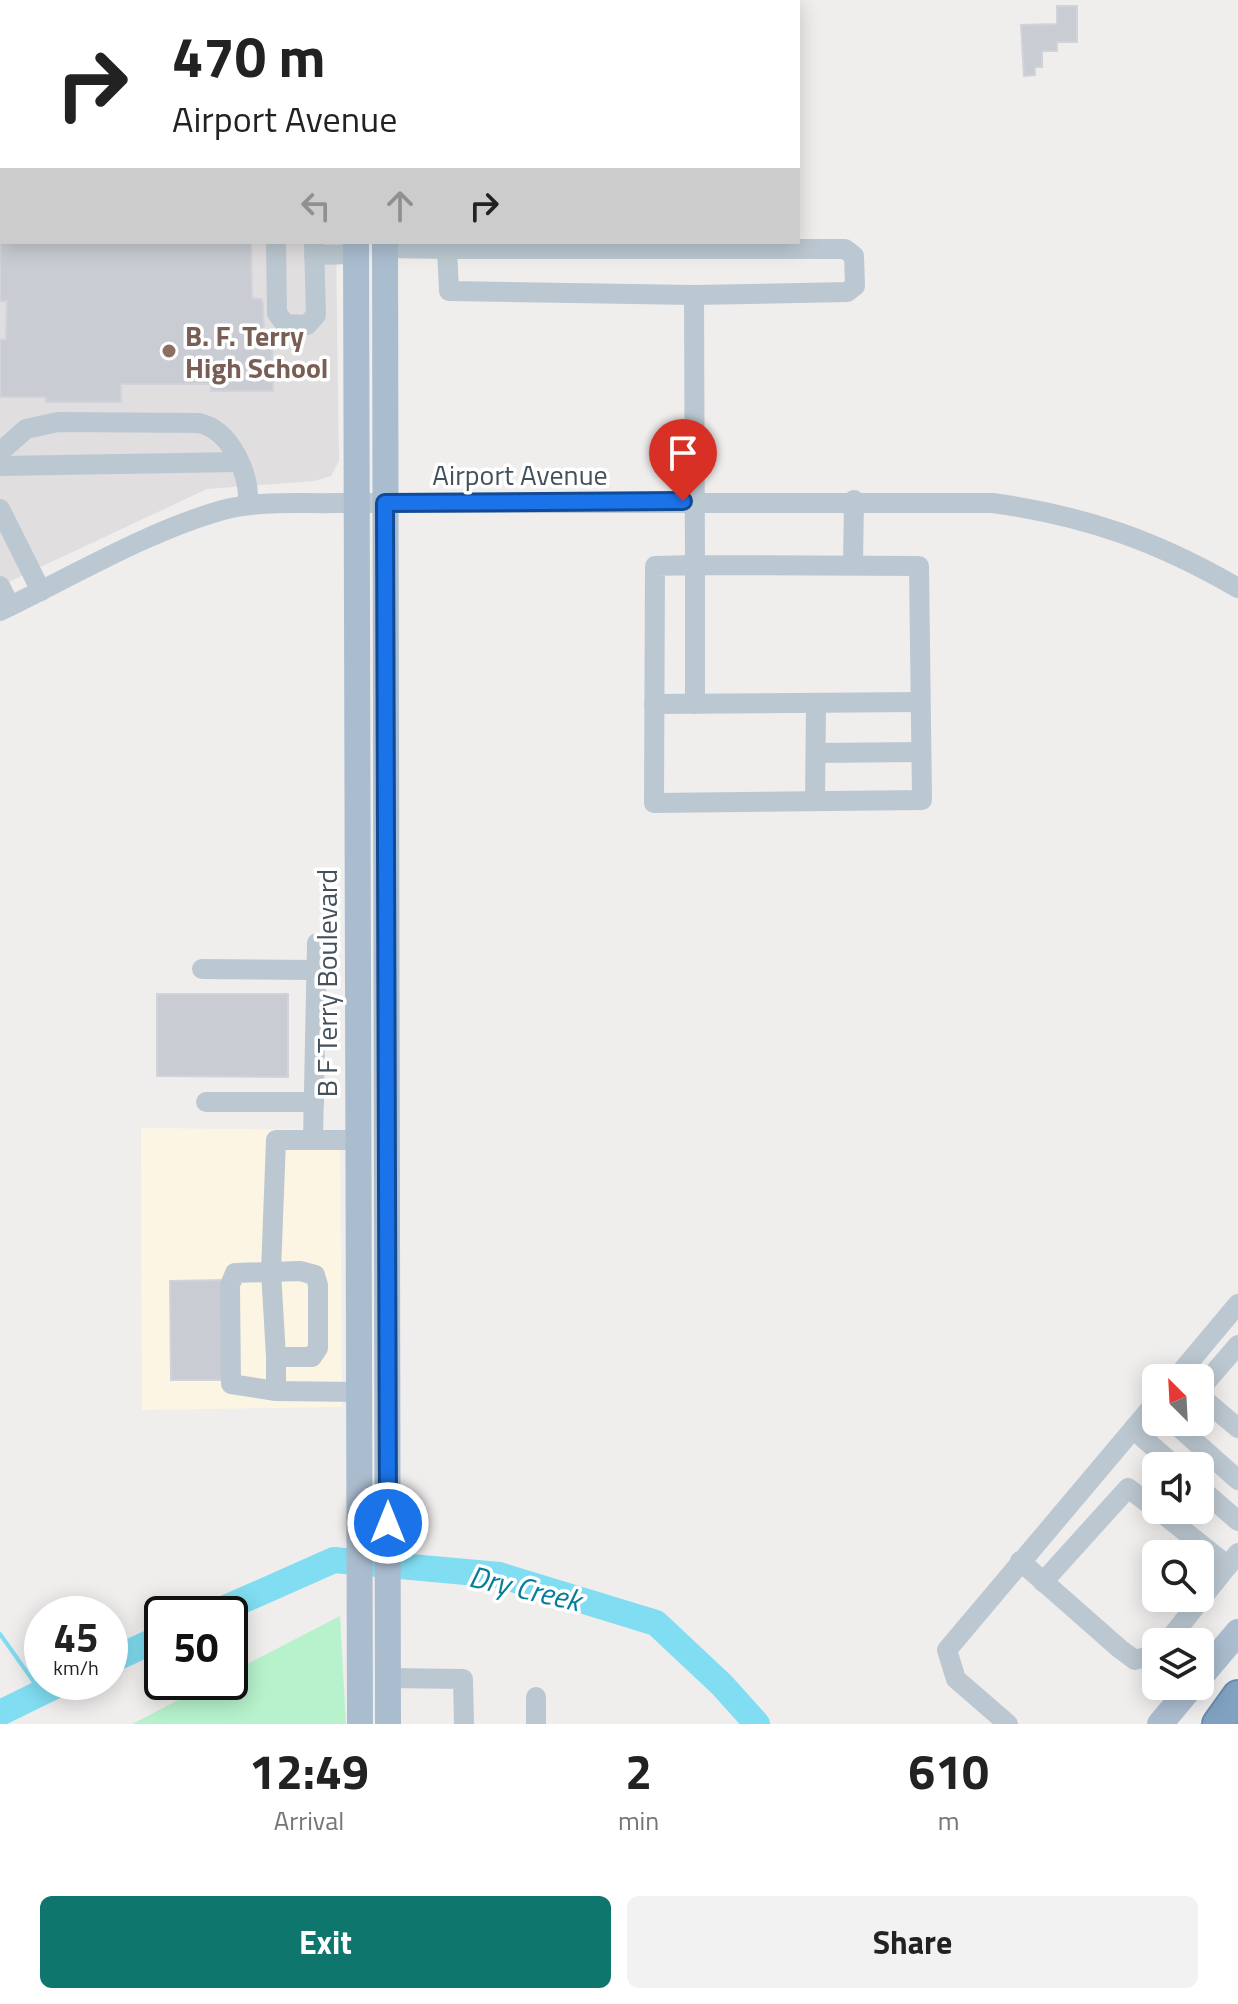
<!DOCTYPE html>
<html lang="en">
<head>
<meta charset="utf-8">
<style>
	body { margin:0; font-family:"Titillium Web",sans-serif; background:#f2f2f2; color:#222; height:100vh; display:flex; flex-direction:column; font-size:30px; white-space:nowrap }
	* { box-sizing:border-box; margin:0 }
	p { font-size:26px; color:#767676 }
	.icon { flex:none; width:44px; height:44px; fill:none; stroke:currentColor; stroke-width:2; stroke-linecap:round; stroke-linejoin:round }
	.map { position:relative; height:1724px; overflow:hidden }
	.sheet { display:flex; flex-direction:column; background:#fff; flex:1 }
	.sheet>* { flex:none }
	.top-card { position:absolute; left:0px; top:0px; width:800px; height:244px; box-shadow:0 4px 20px #0003; background:#fff; color:#222; overflow:hidden }
	.needle { width:52px; rotate:336deg }
	.fabs { position:absolute; left:1142px; top:1364px; display:grid; gap:16px }
	.fabs a { display:grid; place-items:center; width:72px; height:72px; border-radius:12px; background:#fff; box-shadow:0 4px 20px #0003; font-size:40px }
	.speed { position:absolute; left:24px; top:1596px; display:flex; gap:16px; font-size:40px; font-weight:700; text-align:center }
	.speed>* { display:grid; place-content:center; width:104px; height:104px; border-radius:50%; background:#fff; box-shadow:0 4px 20px #0003; line-height:1 }
	.speed small { font-size:20px; font-weight:400 }
	.speed .limit { border:4px solid #111; border-radius:12px; background:#fff; color:#111 }
	.pin { position:absolute; display:grid; place-items:center; width:68px; height:68px; color:#fff; margin:-82px -34px; border-radius:50% 50% 50% 0; rotate:-45deg; box-shadow:0 0 8px #0007 }
	.pin .icon { rotate:45deg }
	.me { position:absolute; width:88px; margin:-44px; rotate:0deg; stroke-linejoin:round; filter:drop-shadow(0 0 6px #0008) }
	.turn { display:flex; align-items:center; gap:28px; height:168px; padding:0 40px; font-size:36px }
	.turn .icon { width:104px; height:104px; stroke-width:2.5 }
	.turn b { display:block; font-size:56px; line-height:68px }
	.lanes { display:flex; align-items:center; height:76px; padding:0 40px; background:#0003; justify-content:center; gap:40px; direction:ltr }
	.lanes .off { opacity:.35 }
	.eta { display:flex; justify-content:space-evenly; align-items:center; height:136px; text-align:center }
	.eta b { font-size:48px; font-weight:700; line-height:56px }
	.cta { display:flex; gap:16px; margin-top:auto; padding:16px 40px }
	.cta a { flex:1; height:92px; border-radius:12px; background:#0f766e; color:#fff; font-size:32px; font-weight:700; line-height:92px; text-align:center }
	.cta a+a { background:#f2f2f2; color:#222 }
	.map>svg:first-child { display:block }
</style>
</head>
<body>
<div class="map">
<svg width="1238" height="1724" viewBox="0 0 1238 1724">
	<rect width="100%" height="100%" fill="#f0eded"/>
	<polygon fill="#fdf5e4" points="141,1128 340,1130 342,1407 142,1410"/>
	<polygon fill="#e1dedf" points="0,0 332,0 2,2 2,242 336,242 339,461 331,476 315,481 207,489 0,586"/>
	<polygon fill="#b7f2cc" points="340,1616 346,1724 132,1724 213,1682 230,1682 230,1673"/>
	<g fill="none" stroke-linecap="round" stroke-linejoin="round">
		<polyline stroke="#81ddf2" stroke-width="4" points="0,1634 41,1692"/>
		<g stroke="#81ddf2" stroke-width="26">
			<polyline points="212,1614 334,1560 499,1575 656,1623 722,1685 757,1724"/>
			<polyline points="110,1661 162,1637"/>
			<polyline points="0,1713 63,1682"/>
		</g>
	</g>
	<g fill="#c9ccd2" stroke="#d0d3d9" stroke-width="2">
		<polygon points="1057,6 1077,6 1077,42 1057,42 1057,51 1042,51 1042,67 1035,67 1035,75 1024,76 1021,25 1057,24"/>
		<polygon points="0,134 2,242 251,242 252,298 261,299 263,303 264,344 272,345 273,391 211,391 211,384 121,384 121,402 46,402 46,397 0,397 0,340 6,339 7,301 0,301"/>
		<polygon points="157,994 288,994 288,1077 157,1076"/>
		<polygon points="225,1280 226,1380 171,1380 170,1281"/>
	</g>
	<g fill="none" stroke-linecap="round" stroke-linejoin="round">
		<g stroke="#6c8cac" stroke-width="34">
			<polyline id="highway" points="1218,1724 1238,1696"/>
		</g>
		<g stroke="#bcc8d1" stroke-width="20">
			<polyline points="138,0 138,2"/>
			<polyline points="99,2 99,0"/>
			<polyline points="214,2 214,0"/>
			<polyline points="0,125 2,125"/>
			<polyline points="276,242 277,313 285,324 307,325 316,315 314,242"/>
			<polyline points="385,248 447,249 447,242"/>
			<polygon points="447,249 845,249 854,256 855,286 847,292 694,295 449,291"/>
			<polyline points="314,255 356,254"/>
			<polyline points="694,295 695,565 919,566 922,800 654,803 655,566 695,565 695,704"/>
			<path d="M0,452L26,429L58,422L199,423C231,430 250,474 248,505"/>
			<polyline points="0,466 238,462"/>
			<polyline points="0,509 41,591"/>
			<polyline points="853,565 854,500"/>
			<polyline points="0,586 10,606"/>
			<path d="M0,611C69,578 150,530 223,510C259,500 301,504 338,503H993C1086,516 1157,541 1238,588"/>
			<polyline points="654,704 920,702"/>
			<polyline points="816,753 921,752"/>
			<polyline points="815,801 816,703"/>
			<polyline points="202,969 316,970"/>
			<polyline points="206,1102 314,1102"/>
			<polyline points="313,1140 317,943"/>
			<polyline points="276,1357 271,1271 276,1140 358,1140"/>
			<polyline points="1176,1378 1238,1304"/>
			<polyline points="1200,1389 1238,1345"/>
			<polyline points="276,1391 276,1357 312,1357 318,1348 318,1285 315,1275 300,1271 235,1273 230,1285 231,1384 276,1391 359,1392"/>
			<polyline points="1200,1396 1238,1428"/>
			<polyline points="1173,1422 1238,1480"/>
			<polyline points="1133,1429 1175,1466"/>
			<polyline points="1200,1488 1238,1521"/>
			<polyline points="1158,1510 1228,1566"/>
			<polyline points="1020,1561 1120,1649 1135,1660 1156,1654"/>
			<polyline points="1043,1582 1128,1488 1156,1509"/>
			<polyline points="1167,1642 1238,1553"/>
			<polyline points="388,1678 463,1679 464,1724"/>
			<polyline points="536,1724 536,1697"/>
			<polyline points="1008,1724 956,1679 947,1650 1156,1402"/>
		</g>
		<g stroke="#aabdcf" stroke-width="26">
			<polyline points="356,0 356,2"/>
			<polyline points="384,0 384,2"/>
			<polyline points="356,242 360,1724"/>
			<polyline points="385,242 388,1724"/>
			<polyline points="1200,1677 1238,1632"/>
			<polyline points="1160,1724 1192,1686"/>
		</g>
		<use href="#highway" stroke="#80a1c0" stroke-width="30"/>
	</g>
	<g fill="none" stroke-linecap="round" stroke-linejoin="round">
		<g stroke="#114b97" stroke-width="20">
			<polyline id="route" points="388,1523 385,503 683,501"/>
		</g>
		<use href="#route" stroke="#1a73e8" stroke-width="14"/>
	</g>
	<circle fill="#8d6e63" stroke="#fff" stroke-width="3" cx="169" cy="351" r="8"/>
	<g text-anchor="middle" dominant-baseline="central" stroke-width="7" stroke-linejoin="round" paint-order="stroke">
		<g font-size="28" font-weight="bold" fill="#785e54" stroke="#fff" text-anchor="start">
			<text x="185" y="335">B. F. Terry<tspan x="185" dy="32">High School</tspan></text>
		</g>
		<g font-size="28" fill="#44515c" stroke="#fff">
			<text x="520" y="474">Airport Avenue</text>
			<text transform="translate(326 983) rotate(-90)">B F Terry Boulevard</text>
		</g>
		<g font-size="30" font-style="italic" fill="#047d99" stroke="#fff">
			<text transform="translate(525 1588) rotate(13)">Dry Creek</text>
		</g>
	</g>
</svg>
<div class="fabs">
<a><svg class="needle" viewBox="-14 -14 28 28"><path d="M0-13l5 13h-10z" fill="#e53935"/><path d="M0 13l5-13h-10z" fill="#767676"/></svg></a>
<a><svg class="icon" aria-label="sound" viewBox="0 0 24 24"><path d="M4 9h4l5-4v14l-5-4H4zM17 9q2 3 0 6"/></svg></a>
<a><svg class="icon" aria-label="search" viewBox="0 0 24 24"><circle cx="10" cy="10" r="6"/><path d="M15 15l6 6"/></svg></a>
<a><svg class="icon" aria-label="layers" viewBox="0 0 24 24"><path d="M12 4l9 5-9 5-9-5zM3 14l9 5 9-5"/></svg></a>
</div>
<div class="speed"><div>45<small>km/h</small></div><div class="limit">50</div></div>
<div class="pin" style="left:683px;top:501px;background:#d93025"><svg class="icon" aria-label="arrive" viewBox="0 0 24 24"><path d="M6 21V4h12l-3 4 3 4H6"/></svg></div>
<svg class="me" style="left:388px;top:1523px" viewBox="-20 -20 40 40"><circle r="17" fill="#1a73e8" stroke="#fff" stroke-width="3"/><path d="M0-11L8 9 0 5-8 9z" fill="#fff"/></svg>
<div class="top-card">
<div class="turn"><svg class="icon" aria-label="right" viewBox="0 0 24 24"><path d="M7 20v-9h11M14 6l5 5-5 5"/></svg><div><b>470 m</b>Airport Avenue</div></div>
<div class="lanes"><svg class="icon off" aria-label="left" viewBox="0 0 24 24"><path d="M17 20v-9H6M10 6l-5 5 5 5"/></svg><svg class="icon off" aria-label="ahead" viewBox="0 0 24 24"><path d="M12 20V5M6 11l6-6 6 6"/></svg><svg class="icon" aria-label="right" viewBox="0 0 24 24"><path d="M7 20v-9h11M14 6l5 5-5 5"/></svg></div>
</div>
</div>
<section class="sheet">
<div class="eta">
<div><b>12:49</b><p>Arrival</p></div>
<div><b>2</b><p>min</p></div>
<div><b>610</b><p>m</p></div>
</div>
<div class="cta"><a>Exit</a><a>Share</a></div>
</section>
</body>
</html>
